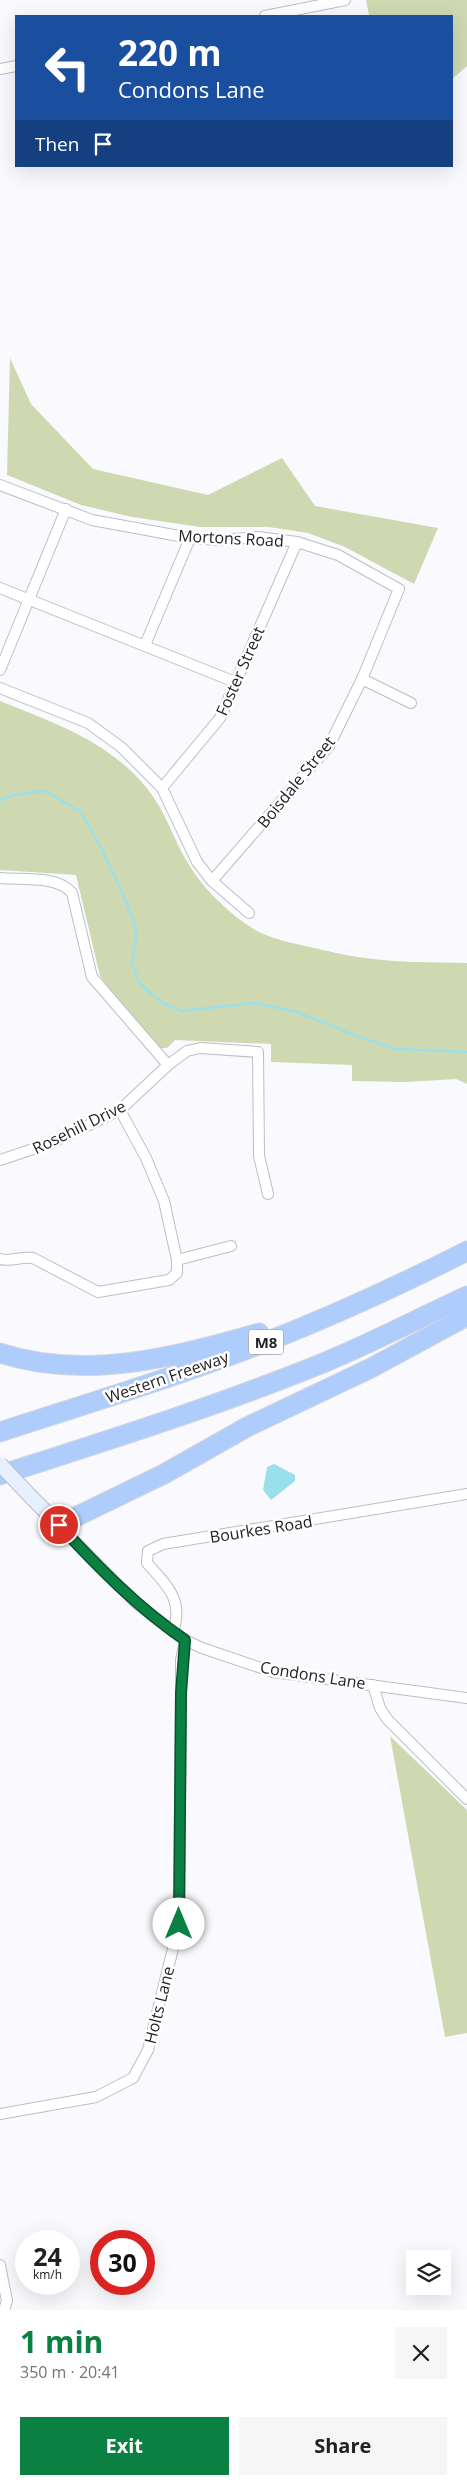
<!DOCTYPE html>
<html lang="en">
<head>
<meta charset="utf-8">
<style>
	body { margin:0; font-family:"Open Sans",sans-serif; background:#f6f6f6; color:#202124; height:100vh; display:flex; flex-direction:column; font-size:19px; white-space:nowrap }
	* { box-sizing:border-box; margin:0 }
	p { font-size:16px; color:#757577 }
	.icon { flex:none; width:28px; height:28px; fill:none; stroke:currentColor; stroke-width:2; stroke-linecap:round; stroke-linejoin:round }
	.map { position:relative; height:2310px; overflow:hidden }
	.side { display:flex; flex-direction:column; background:#fff; flex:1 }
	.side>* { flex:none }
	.hud { position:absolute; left:15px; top:15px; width:438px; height:152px; border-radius:0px; box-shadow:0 5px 20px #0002; background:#1a4fa0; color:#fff; overflow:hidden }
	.fabs { position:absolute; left:406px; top:2250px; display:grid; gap:10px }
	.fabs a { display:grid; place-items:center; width:45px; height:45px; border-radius:0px; background:#fff; box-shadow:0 5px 20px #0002; font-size:25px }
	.speed { position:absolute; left:15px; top:2230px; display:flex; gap:10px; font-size:25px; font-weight:700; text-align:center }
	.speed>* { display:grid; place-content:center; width:65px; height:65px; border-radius:50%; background:#fff; box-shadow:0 5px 20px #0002; line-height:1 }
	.speed small { font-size:12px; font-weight:400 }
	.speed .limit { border:8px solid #d22; background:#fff; color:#111 }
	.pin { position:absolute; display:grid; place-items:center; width:42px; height:42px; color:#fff; margin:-21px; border:2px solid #fff; border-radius:50%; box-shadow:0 1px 5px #0007 }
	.me { position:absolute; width:55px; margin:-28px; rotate:0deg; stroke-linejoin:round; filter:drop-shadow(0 0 4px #0008) }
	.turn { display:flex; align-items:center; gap:18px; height:105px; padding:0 20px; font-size:22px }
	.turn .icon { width:65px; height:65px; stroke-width:2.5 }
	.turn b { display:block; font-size:35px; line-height:42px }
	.then { display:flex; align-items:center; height:48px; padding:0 20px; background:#0003; gap:10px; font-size:19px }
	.round { display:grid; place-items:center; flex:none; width:52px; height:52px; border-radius:0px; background:#f6f6f6 }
	.summary { display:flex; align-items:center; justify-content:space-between; height:85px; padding:0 20px }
	h1 { font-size:30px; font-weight:700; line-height:38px; color:#0b8043 }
	.cta { display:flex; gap:10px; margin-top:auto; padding:10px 20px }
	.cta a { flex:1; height:58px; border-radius:0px; background:#0b8043; color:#fff; font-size:20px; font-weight:700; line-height:58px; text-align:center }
	.cta a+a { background:#f6f6f6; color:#202124 }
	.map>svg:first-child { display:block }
</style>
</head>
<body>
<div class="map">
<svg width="467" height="2310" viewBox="0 0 467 2310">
	<rect width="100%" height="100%" fill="#faf9fe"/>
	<g fill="#ced9b2">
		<polygon points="366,0 467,0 467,66 451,80 451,16 364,16 369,15"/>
		<polygon points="10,358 31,404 93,469 208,495 282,458 315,506 438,528 414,584 345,547 308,533 269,527 200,527 132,517 81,505 7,475"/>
		<path d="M0,701C57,724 117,744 154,798C169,820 176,846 191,868C205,890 225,909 246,924C265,938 288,942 310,947C328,951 347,956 365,958C398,963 434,962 467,963V1084L456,1079L405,1082L352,1081V1065L271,1062V1044L175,1040L167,1048H160L133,1021L100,976L76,875L0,870Z"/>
		<polygon points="390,1736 467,1810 467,2033 445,2037"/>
	</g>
	<polygon fill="#99e0eb" points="274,1464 295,1475 295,1481 271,1500 263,1490 267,1467"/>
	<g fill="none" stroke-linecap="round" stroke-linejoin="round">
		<polyline stroke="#99e0eb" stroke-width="2.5" points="0,800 13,795 45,791 81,812 101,847 123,894 137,930 132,963 139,983 161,1002 181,1011 255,1003 297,1012 360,1037 397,1049 467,1052"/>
		<g stroke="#bebdc7" stroke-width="12">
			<g id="street">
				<polyline points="265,16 345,0"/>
				<polyline points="0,69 16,66"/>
				<polyline points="0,485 92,520 190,538 220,540 258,537 297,542 338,555 399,589 362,679 329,746 212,881"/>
				<polyline points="0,588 235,682"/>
				<polyline points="145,645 190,538"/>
				<polyline points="0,670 66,509"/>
				<polyline points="362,679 411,703"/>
				<polyline points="0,688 88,723 121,747 162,788 197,862 212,881 249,913"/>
				<polyline points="162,788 220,718 297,542"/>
				<path d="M0,878C22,880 57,875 72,893L92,977L168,1065"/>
				<polyline points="0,1160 51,1143 120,1110 168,1065 187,1051 200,1048 258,1052 259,1156 268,1194"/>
				<path d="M0,1259C12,1262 21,1256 33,1258L98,1292L169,1280L177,1273V1260L164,1201L146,1158L120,1110"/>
				<polyline points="177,1260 231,1246"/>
				<polyline points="59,1525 137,1604 185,1640 202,1648 273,1672 467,1698"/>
				<path d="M173,1632C184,1599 167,1586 147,1563L148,1551L163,1544L467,1494"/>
				<polyline points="373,1685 380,1708 387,1719 467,1799"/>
				<polyline points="0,2114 96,2097 133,2078 148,2050 179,1924 181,1693 181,1660 185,1640"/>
				<polyline points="0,2265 7,2301 4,2310"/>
			</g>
		</g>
		<g stroke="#bebdc7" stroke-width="16">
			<polyline id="secondary" points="32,1498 59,1525"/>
		</g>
		<g stroke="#d7d7d8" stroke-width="21">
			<g id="highway">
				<path d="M0,1353C86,1381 174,1357 259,1333"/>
				<path d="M0,1432C89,1403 179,1376 266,1342C335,1315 402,1284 467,1251"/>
				<path d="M0,1475C109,1440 217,1406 323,1363C372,1343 419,1318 467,1296"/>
				<polyline points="59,1525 164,1474 247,1427 371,1368 467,1316"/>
			</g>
		</g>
		<use href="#street" stroke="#fff" stroke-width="10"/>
		<use href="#secondary" stroke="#e7f0fe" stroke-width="14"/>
		<use href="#highway" stroke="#afcdfc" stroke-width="19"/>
		<g stroke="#bebdc7" stroke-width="16" stroke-linecap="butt">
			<polyline id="secondary-bridge" points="0,1464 32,1498"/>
		</g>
		<use href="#secondary-bridge" stroke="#e7f0fe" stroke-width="14"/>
	</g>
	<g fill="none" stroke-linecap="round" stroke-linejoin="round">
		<g stroke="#07532c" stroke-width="12">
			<path id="route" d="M59,1525C98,1567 137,1607 185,1640L181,1693L179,1924"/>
		</g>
		<use href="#route" stroke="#0b8043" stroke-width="9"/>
	</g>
	<g text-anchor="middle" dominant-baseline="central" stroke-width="5" stroke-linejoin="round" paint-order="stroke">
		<rect fill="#fff" stroke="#656568" stroke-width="1" x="248.5" y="1329.5" width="35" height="25" rx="4"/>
		<g font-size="15" font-weight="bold" fill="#232327">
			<text x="266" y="1342">M8</text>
		</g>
		<g font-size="16" fill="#232327" stroke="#fff">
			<text transform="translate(231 538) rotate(3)">Mortons Road</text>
			<text transform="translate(240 671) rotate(-66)">Foster Street</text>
			<text transform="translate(296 782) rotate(-51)">Boisdale Street</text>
			<text transform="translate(79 1127) rotate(-26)">Rosehill Drive</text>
			<text transform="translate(167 1377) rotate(-19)">Western Freeway</text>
			<text transform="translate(261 1529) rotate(-9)">Bourkes Road</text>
			<text transform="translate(313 1675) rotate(9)">Condons Lane</text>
			<text transform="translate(159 2005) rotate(-76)">Holts Lane</text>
		</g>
	</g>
</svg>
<div class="fabs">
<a><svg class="icon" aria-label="layers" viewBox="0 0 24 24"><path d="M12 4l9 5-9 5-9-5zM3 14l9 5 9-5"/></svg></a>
</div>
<div class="speed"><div>24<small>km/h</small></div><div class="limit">30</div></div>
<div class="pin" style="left:59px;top:1525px;background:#d93025"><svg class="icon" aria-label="arrive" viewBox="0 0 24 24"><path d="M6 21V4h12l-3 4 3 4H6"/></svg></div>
<svg class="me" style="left:179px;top:1924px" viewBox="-20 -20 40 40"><circle r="19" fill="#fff"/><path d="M0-13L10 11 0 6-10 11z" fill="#0b8043"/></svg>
<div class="hud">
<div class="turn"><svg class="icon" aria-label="left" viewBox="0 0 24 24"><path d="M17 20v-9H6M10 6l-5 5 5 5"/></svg><div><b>220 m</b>Condons Lane</div></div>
<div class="then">Then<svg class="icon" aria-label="arrive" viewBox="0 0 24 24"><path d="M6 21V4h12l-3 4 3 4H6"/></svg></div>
</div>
</div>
<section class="side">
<div class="summary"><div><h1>1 min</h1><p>350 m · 20:41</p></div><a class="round"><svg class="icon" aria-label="close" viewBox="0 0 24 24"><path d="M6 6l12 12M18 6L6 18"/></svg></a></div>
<div class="cta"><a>Exit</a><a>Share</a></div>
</section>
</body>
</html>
